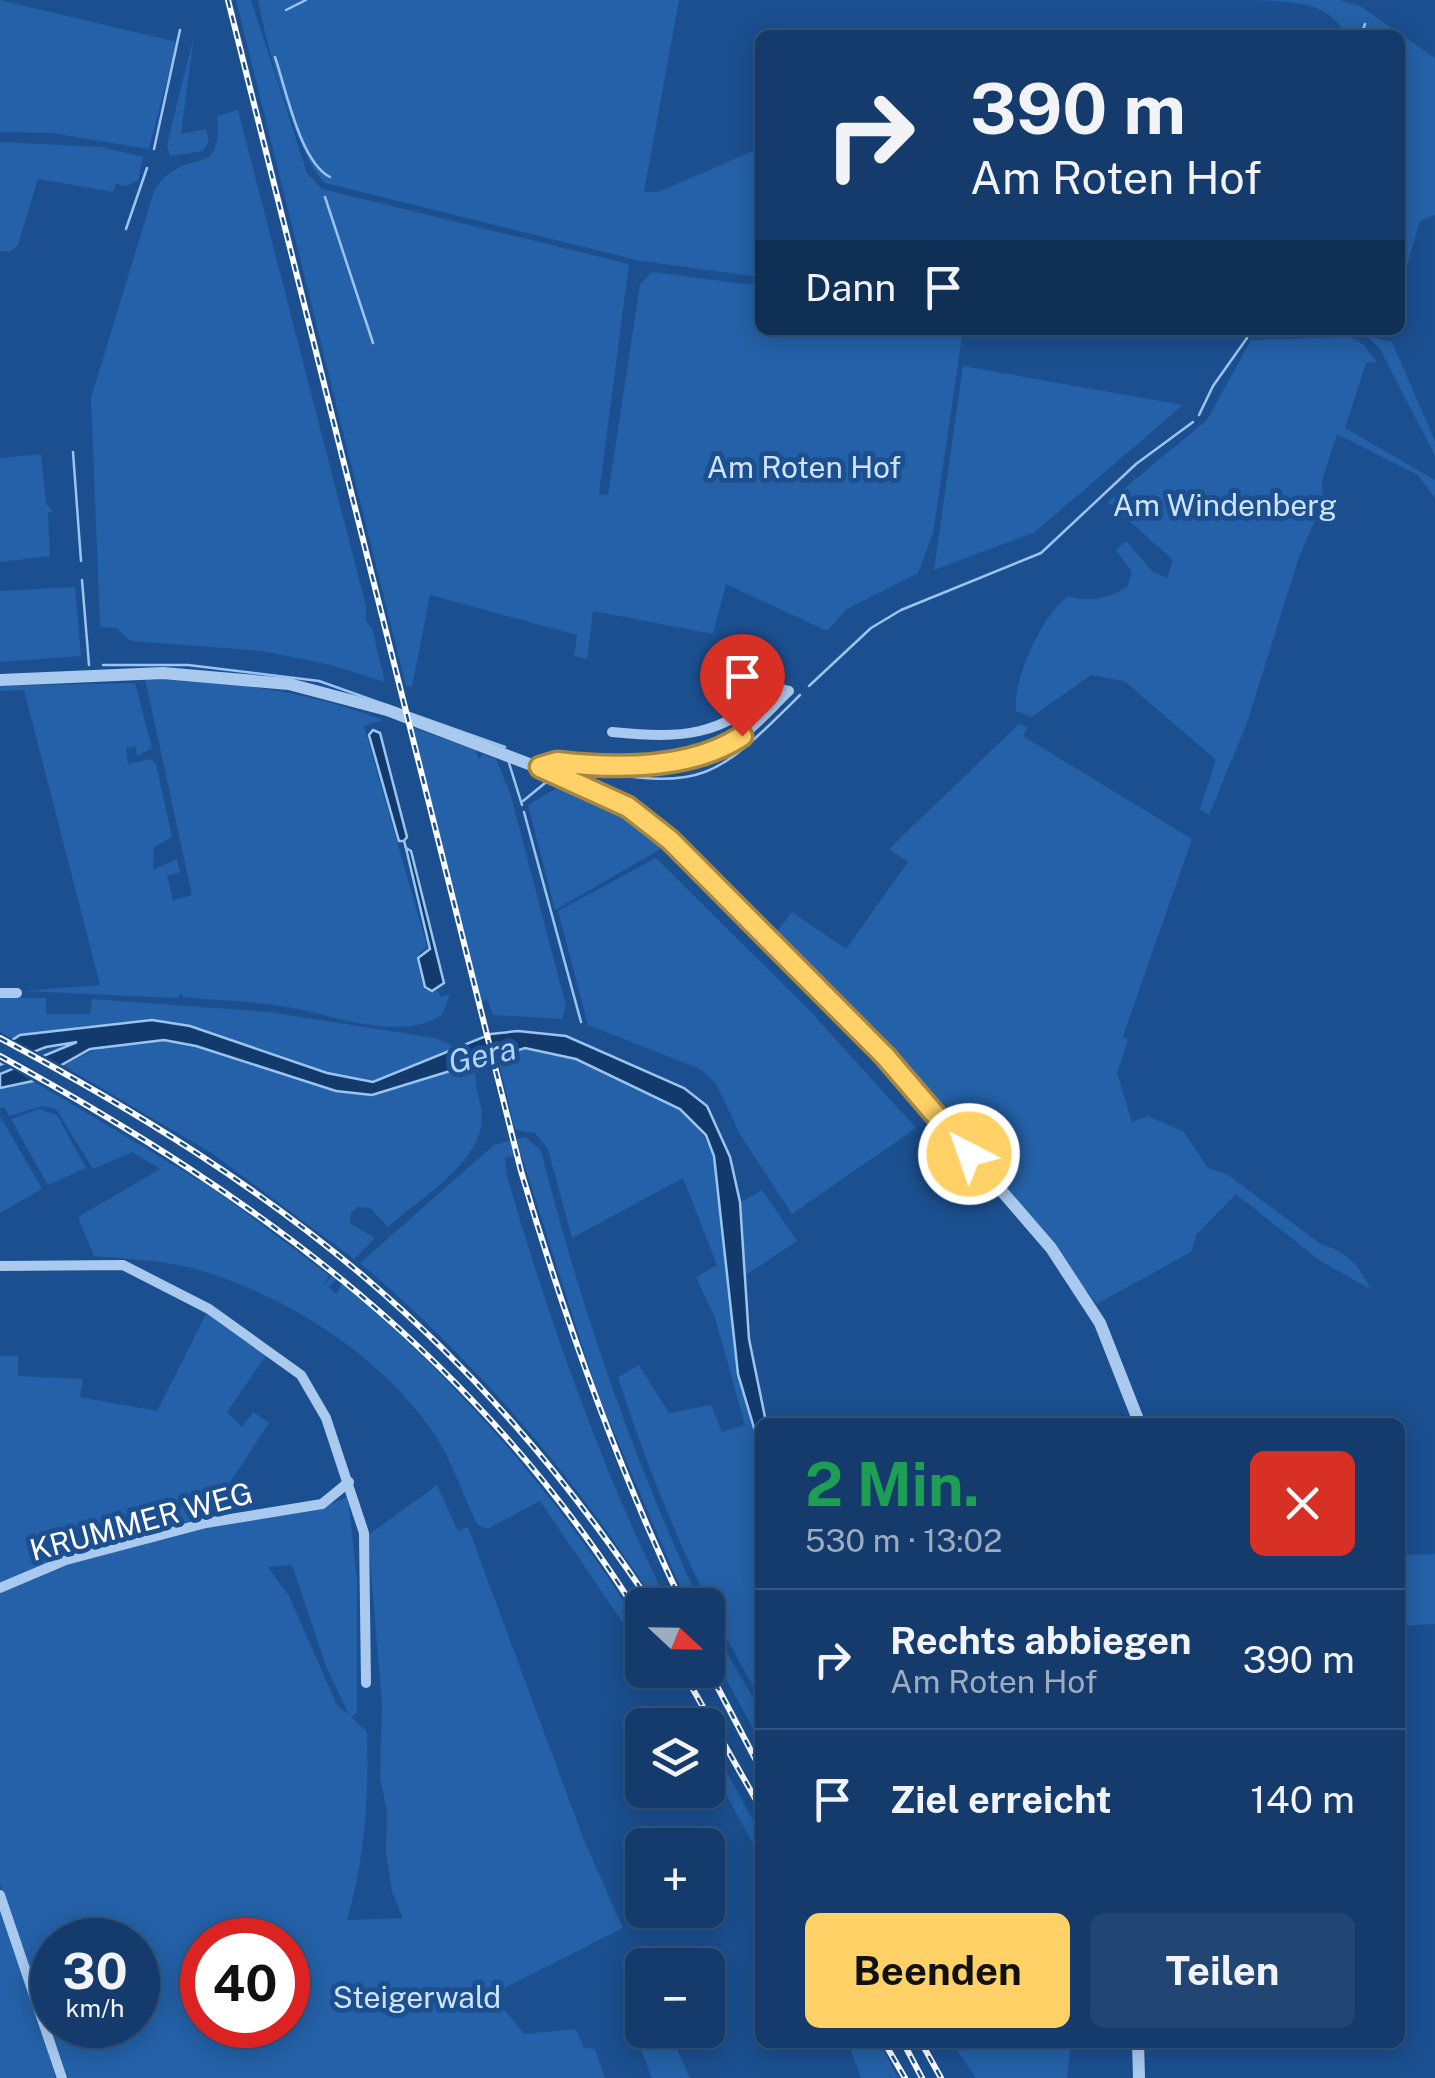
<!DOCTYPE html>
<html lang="de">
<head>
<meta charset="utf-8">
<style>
	body { margin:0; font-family:"Public Sans",sans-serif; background:#214673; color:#f1f3f6; height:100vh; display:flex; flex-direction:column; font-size:38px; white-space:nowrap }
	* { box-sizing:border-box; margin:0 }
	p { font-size:32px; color:#9dadc1 }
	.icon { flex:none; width:55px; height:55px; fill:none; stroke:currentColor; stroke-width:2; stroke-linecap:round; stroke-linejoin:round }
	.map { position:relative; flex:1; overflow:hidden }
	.details { position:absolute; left:755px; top:1418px; width:650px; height:630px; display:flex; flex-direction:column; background:#143b6b; border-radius:15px; box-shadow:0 5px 25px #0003,0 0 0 2px #33557e }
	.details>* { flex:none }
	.hud { position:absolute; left:755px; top:30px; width:650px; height:305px; border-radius:15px; box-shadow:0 5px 25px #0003,0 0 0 2px #33557e; background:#143b6b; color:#f1f3f6; overflow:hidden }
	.needle { width:65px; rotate:112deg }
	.tools { position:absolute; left:625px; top:1588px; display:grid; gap:20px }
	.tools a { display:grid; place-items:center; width:100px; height:100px; border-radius:15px; background:#143b6b; box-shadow:0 5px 25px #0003,0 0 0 2px #33557e; font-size:50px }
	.speed { position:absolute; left:30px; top:1918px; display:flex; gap:20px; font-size:50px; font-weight:700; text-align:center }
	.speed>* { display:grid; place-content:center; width:130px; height:130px; border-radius:50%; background:#143b6b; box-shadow:0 5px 25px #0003,0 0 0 2px #33557e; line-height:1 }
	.speed small { font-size:25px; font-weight:400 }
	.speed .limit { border:15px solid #d22; background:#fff; color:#111 }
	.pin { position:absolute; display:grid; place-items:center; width:85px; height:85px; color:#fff; margin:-102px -42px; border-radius:50% 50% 50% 0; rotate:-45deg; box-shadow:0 0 10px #0007 }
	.pin .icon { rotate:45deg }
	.me { position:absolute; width:110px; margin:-55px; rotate:319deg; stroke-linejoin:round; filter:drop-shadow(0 0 8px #0008) }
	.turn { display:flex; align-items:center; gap:35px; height:210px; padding:0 50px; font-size:45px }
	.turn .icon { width:130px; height:130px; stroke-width:2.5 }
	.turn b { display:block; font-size:70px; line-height:85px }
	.then { display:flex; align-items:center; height:95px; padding:0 50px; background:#0003; gap:20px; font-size:38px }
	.round { display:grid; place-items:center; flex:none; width:105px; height:105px; border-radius:15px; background:#214673 }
	.summary { display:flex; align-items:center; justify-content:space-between; height:170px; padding:0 50px }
	h1 { font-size:60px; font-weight:700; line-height:75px; color:#1e9e55 }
	.primary-button { display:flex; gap:20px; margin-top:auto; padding:20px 50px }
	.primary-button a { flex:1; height:115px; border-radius:15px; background:#ffd166; color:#111; font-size:40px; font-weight:700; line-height:115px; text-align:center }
	.primary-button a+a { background:#214673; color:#f1f3f6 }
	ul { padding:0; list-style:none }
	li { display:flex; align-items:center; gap:30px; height:140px; padding:0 50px; border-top:2px solid #33557e }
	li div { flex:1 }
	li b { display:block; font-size:38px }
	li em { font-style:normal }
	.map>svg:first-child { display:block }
</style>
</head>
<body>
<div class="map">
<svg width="1435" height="2078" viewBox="0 0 1435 2078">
	<rect width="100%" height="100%" fill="#1b4f8f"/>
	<g fill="#2461a8" fill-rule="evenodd">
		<polygon points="0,0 177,42 149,149 52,133 0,132"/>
		<polygon points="236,0 251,0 307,173 322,189 629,264 599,494 608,495 640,284 652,272 760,286 760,330 963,330 933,534 918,573 847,609 827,631 726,584 713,634 593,611 587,659 574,656 577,635 430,595 412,687 406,686"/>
		<path d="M258,0H679L644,192H658L760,148V277L641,261L325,183C297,157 265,40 258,0Z"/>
		<path d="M1251,0H1339L1360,6L1435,58V215L1420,221L1400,289V35H1344C1331,0 1288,2 1251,0Z"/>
		<polygon points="194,35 181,134 206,129 209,141 203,151 170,156 167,145"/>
		<path d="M238,110L366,606V621L372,628L385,682L331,665L262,651L131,641L116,628L100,627L91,398L154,191C186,141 223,185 217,116Z"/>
		<polygon points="0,142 101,147 143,157 138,180 127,186 116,184 113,192 38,179 18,245 10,252 0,251"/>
		<polygon points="1367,336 1392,342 1435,441 1435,456 1380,349"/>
		<path d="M1350,337L1364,345L1377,362L1366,363L1345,428L1435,480V498L1418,475L1337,434L1322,481L1323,503L1299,557L1247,723L1209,815L1200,809L1216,760L1124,681L1091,675L1032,717L1016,711C1012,681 1043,612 1069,596C1090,603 1108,598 1127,587L1132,572L1116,550L1126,541L1152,571L1167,578L1173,560L1108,502L1207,420L1251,340Z"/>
		<polygon points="963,366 1183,405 1035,532 934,570"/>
		<polygon points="41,454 46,504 53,511 48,513 50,556 0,562 0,458"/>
		<polygon points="75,587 81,656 0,662 0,591"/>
		<path d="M171,678C248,685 310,692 383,720L364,726L427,946L416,957L424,990L438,991L441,997L450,995L442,1015C402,1041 340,1018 298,1009C261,1001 220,1001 182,997V992L178,998L21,991L100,985L24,690L0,691V686L135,683L152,748L137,756L136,746L126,748L128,764L150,759L156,764L172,837L154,847L153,870L177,859L180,872L167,876L173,900L192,895L145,679Z"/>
		<path d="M1019,724L1028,727L1023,736L1192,839L1123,1036L1128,1040L1117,1073L1132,1122L1148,1116L1184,1132L1208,1168L1228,1175L1322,1245C1345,1250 1362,1268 1370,1289L1319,1260L1236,1194L1197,1234L1191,1252L1097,1304L1029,1216L772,938L792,912L846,949L908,862L889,849Z"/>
		<polygon points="411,727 475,750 479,759 483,754 496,759 511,796 566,1006 562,1019 493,1015 487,1000 480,1002"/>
		<polygon points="563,784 640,825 664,847 555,910 528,805"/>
		<polygon points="656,858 811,1012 916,1128 792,1214 741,1136 716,1084 700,1069 588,1025 558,911"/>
		<polygon points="0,998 46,998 46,1014 90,1014 92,999 269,1012 435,1038 457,1048 373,1082 327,1073 190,1026 152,1020 13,1039 0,1032"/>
		<path d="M164,1040L196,1046L352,1094L477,1065C471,1084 482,1098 482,1118C482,1162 418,1200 388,1227L370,1208L358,1207L351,1213L350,1223L375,1238L354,1259L213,1154L64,1066C98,1044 123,1043 164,1040Z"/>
		<path d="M525,1048C591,1062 687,1088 714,1156L738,1374L760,1448V1698C700,1596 654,1490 618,1377L639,1365L669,1413L711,1405L722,1432L745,1425L715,1318L696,1277L717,1265L683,1178L572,1238L548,1149L535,1133L515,1130L498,1059Z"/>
		<path d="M33,1081L217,1191L329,1275L324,1285L333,1275L337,1278L329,1287L336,1294L343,1283C460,1384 561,1499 642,1630V1651L540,1501L487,1529L477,1524C462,1493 450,1455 430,1428C376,1352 282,1293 192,1268C161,1260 126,1259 94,1256L78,1217L160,1169L132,1152L93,1169L56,1109L42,1106L9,1116L4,1107L0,1108V1088Z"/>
		<polygon points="39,1109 57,1115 86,1168 48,1185 11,1119"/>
		<polygon points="0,1116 42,1189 0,1213"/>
		<path d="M525,1137L541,1150C581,1309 632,1456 701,1605H688L598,1395L521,1154L505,1158L507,1176C550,1323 601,1468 669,1605H657C574,1476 477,1362 360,1263L494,1145Z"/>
		<polygon points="762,1190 797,1241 746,1275 741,1202"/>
		<path d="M207,1312L267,1354L227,1412L242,1427L253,1412L269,1423L206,1519L70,1563L201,1527L318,1509L348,1497L357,1580V1713L351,1717L367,1732C369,1797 365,1857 347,1920L403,1918L392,1892L386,1853L387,1813L380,1777L382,1705L368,1535L437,1485L458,1531L468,1527L584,1840L623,1928L504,1988L502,2007L524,2034L576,2029L584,2048L595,2049L605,2078H68L0,1884V1356H18V1376L83,1379L80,1397L157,1411ZM292,1565L326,1666L349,1715L337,1705L289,1596L268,1567ZM52,1940H138V2025H52ZM202,1940H288V2025H202Z"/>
		<polygon points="1435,1554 1435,1624 1400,1626 1400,1555"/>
		<polygon points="708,1620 760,1710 760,1741 714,1657"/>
		<polygon points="708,1738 760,1833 760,1857 708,1761"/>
		<polygon points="0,1905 6,1919 56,2078 0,2078"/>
		<polygon points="642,2029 668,2030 690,2078 652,2078 634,2032"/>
		<polygon points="848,2043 880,2043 898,2078 861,2078"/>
		<polygon points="952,2043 1071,2043 1067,2078 976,2078"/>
	</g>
	<g fill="#123a6d" stroke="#9cc4f0" stroke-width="2.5">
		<polygon points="373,730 380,733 407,837 404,841 399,841 369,735"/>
		<polygon points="406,848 411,851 444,983 432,991 425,987 418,958 430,949"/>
		<polygon points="152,1020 190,1026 327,1073 373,1082 491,1034 518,1031 566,1036 684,1088 707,1106 730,1157 740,1202 749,1339 766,1422 760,1422 760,1448 738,1374 714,1156 706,1135 680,1109 576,1059 525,1048 372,1095 336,1091 196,1046 164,1040 90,1049 33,1081 0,1088 0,1074 77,1042 46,1047 0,1065 0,1048 20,1035"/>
	</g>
	<polygon fill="#1b4f8f" points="8,1037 64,1066 68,1069 38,1084 0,1062 0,1042"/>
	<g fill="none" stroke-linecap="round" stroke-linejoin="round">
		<g stroke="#9cc4f0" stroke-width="2.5">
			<polyline points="286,10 306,0"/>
			<polyline points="1361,35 1365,24"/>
			<path d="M275,57C286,89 300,162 330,177"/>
			<polyline points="154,149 180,30"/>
			<polyline points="325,197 373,343"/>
			<polyline points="126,229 147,168"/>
			<polyline points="1199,415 1213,386 1247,338"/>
			<polyline points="73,452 81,561"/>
			<polyline points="82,580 89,665"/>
			<polyline points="103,665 188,665 319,681 505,747"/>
			<polyline points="809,686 871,628 901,610 1041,553 1136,464 1193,422"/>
			<polyline points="509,763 522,805"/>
			<path d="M588,770C706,792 719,775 800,695"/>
			<polyline points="523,801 550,779"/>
			<polyline points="524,812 581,1022"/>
			<polyline points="404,841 406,848"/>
		</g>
		<g stroke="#a9c9ee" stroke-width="10">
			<path d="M540,767L557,762C597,767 683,770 718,752C745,738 767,712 789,691L775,688C718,737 685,739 612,732"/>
			<polyline points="0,993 17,993"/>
			<polyline points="0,1266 123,1265 209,1309 301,1375 326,1418 364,1533 366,1683"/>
			<polyline points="0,1588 66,1560 206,1523 322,1504 349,1482"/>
			<polyline points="0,1895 62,2078"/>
		</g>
		<g stroke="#a9c9ee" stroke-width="12">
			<polyline points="0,680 163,673 289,684 387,710 566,778 628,807 687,857 885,1056 1051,1248 1100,1323 1139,1422"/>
			<polyline points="1138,2042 1139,2078"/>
		</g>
		<g stroke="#fff" stroke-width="6">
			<g id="rail">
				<path d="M228,0L521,1171C565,1320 616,1464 683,1605"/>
				<path d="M0,1038C284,1190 471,1335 652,1605"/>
				<path d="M0,1056C266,1202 479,1358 642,1620"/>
				<polyline points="708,1669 760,1768"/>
				<polyline points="682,1670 760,1807"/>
				<polyline points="884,2042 905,2078"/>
				<polyline points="903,2042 922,2078"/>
				<polyline points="921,2042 941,2078"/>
			</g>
		</g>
		<use href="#rail" stroke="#1b4f8f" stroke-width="2.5" stroke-dasharray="8" stroke-linecap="butt"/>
	</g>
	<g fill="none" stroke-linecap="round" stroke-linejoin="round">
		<g stroke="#a68842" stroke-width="25">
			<path id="route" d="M742,736C691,770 617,769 557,762L540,767L628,807L670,840L885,1056L969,1154"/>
		</g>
		<use href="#route" stroke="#ffd166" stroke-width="18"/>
	</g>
	<g text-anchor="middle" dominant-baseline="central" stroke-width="10" stroke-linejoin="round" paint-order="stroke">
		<g font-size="30" fill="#cfe3fa" stroke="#1b4f8f">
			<text x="804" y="467">Am Roten Hof</text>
			<text x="1225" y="505">Am Windenberg</text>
			<text x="417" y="1997">Steigerwald</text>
		</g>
		<g font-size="30" fill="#fff" stroke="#1b4f8f">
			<text transform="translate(141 1521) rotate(-15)">KRUMMER WEG</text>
		</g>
		<g font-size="32" font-style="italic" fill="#b5d3f5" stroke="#1b4f8f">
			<text transform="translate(482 1055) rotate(-13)">Gera</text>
		</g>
	</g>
</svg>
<div class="tools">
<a><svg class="needle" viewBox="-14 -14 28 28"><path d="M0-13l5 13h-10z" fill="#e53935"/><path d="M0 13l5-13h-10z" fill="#9dadc1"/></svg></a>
<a><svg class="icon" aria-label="layers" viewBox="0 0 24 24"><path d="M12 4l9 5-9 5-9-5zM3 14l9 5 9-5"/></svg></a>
<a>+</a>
<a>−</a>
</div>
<div class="speed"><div>30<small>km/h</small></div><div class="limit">40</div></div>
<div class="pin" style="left:742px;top:736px;background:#d93025"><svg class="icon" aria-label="arrive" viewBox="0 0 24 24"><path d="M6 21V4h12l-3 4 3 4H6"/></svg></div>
<svg class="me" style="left:969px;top:1154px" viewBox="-20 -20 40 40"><circle r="17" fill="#ffd166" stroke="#fff" stroke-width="3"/><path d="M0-11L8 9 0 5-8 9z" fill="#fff"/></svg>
<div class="hud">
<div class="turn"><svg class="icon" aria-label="right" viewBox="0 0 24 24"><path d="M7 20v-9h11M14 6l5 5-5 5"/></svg><div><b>390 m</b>Am Roten Hof</div></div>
<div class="then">Dann<svg class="icon" aria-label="arrive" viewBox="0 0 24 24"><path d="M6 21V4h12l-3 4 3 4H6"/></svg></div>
</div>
<section class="details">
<div class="summary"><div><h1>2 Min.</h1><p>530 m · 13:02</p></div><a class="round" style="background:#d93025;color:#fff"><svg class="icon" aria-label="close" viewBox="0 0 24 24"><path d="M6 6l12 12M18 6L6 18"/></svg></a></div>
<ul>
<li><svg class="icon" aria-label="right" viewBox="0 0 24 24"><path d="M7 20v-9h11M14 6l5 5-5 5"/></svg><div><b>Rechts abbiegen</b><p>Am Roten Hof</p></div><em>390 m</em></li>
<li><svg class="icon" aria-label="arrive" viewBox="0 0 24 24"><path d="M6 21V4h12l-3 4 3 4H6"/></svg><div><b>Ziel erreicht</b></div><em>140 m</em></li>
</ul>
<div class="primary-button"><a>Beenden</a><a>Teilen</a></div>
</section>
</div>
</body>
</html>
